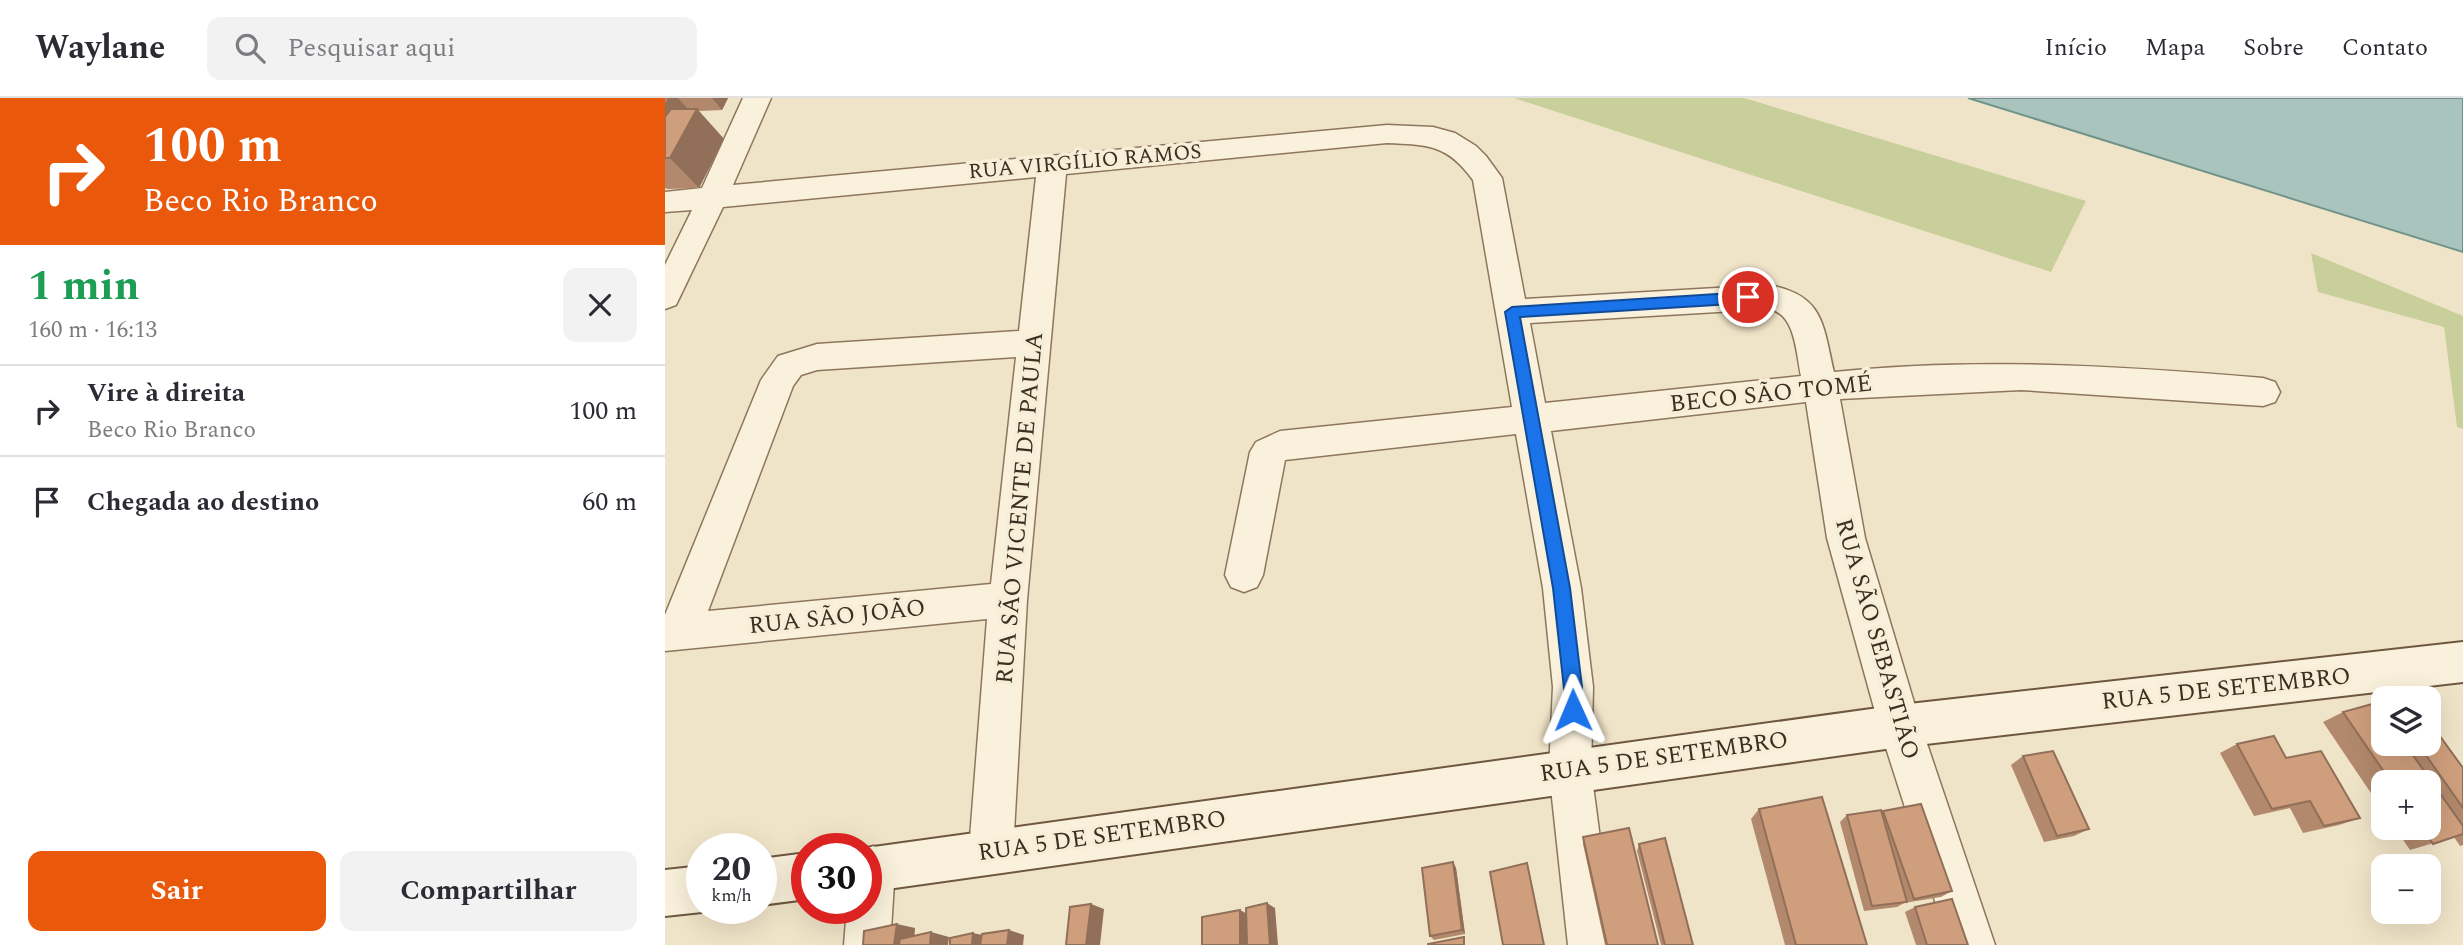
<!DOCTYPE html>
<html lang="pt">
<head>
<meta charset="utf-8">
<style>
	body { margin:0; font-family:Spectral,serif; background:#f2f2f3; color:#2b2b33; height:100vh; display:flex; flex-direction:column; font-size:26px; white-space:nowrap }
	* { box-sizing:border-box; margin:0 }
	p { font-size:23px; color:#7c7c81 }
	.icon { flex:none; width:38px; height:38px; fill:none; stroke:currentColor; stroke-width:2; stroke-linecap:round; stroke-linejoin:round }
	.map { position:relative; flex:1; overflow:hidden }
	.sheet { display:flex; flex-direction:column; background:#fff; width:665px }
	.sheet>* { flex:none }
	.guide { background:#ea580c; color:#fff; overflow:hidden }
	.tools { position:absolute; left:1706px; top:588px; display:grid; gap:14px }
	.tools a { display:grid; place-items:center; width:70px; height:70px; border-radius:14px; background:#fff; box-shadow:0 7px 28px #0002; font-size:35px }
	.speed { position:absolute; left:21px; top:735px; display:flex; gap:14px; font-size:35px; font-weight:700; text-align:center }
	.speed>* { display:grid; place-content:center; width:91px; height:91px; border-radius:50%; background:#fff; box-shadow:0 7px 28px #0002; line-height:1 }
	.speed small { font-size:18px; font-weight:400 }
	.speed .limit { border:10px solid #d22; background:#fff; color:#111 }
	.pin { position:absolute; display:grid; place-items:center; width:60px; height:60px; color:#fff; margin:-30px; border:4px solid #fff; border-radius:50%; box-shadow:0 2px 7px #0007 }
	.me { position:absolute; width:77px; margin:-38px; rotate:359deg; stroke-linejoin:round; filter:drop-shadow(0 0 5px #0008) }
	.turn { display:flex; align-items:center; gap:24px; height:147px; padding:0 28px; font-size:32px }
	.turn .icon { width:91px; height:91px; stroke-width:2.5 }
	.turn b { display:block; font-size:49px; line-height:60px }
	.round { display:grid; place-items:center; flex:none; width:74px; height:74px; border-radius:14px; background:#f2f2f3 }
	.overview { display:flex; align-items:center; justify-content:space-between; height:119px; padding:0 28px }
	h1 { font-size:42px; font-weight:700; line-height:52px; color:#1e9e55 }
	.cta { display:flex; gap:14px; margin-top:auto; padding:14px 28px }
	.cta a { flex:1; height:80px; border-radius:14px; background:#ea580c; color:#fff; font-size:28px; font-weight:700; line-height:80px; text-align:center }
	.cta a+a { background:#f2f2f3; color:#2b2b33 }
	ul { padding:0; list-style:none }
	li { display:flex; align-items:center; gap:21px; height:91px; padding:0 28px; border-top:2px solid #e1e1e2 }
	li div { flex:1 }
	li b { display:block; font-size:26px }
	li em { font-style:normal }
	header { display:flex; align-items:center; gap:42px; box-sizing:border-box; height:98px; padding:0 35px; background:#fff; border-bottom:2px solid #e1e1e2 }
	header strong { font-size:33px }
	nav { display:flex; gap:38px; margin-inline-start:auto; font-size:24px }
	.search { width:490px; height:63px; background:#f2f2f3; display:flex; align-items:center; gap:18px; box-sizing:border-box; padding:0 24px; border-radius:14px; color:#7c7c81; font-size:26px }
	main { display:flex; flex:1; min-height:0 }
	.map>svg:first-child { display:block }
</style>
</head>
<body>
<header>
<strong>Waylane</strong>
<div class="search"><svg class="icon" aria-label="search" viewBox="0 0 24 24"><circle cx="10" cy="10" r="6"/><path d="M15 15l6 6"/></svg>Pesquisar aqui</div>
<nav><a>Início</a><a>Mapa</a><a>Sobre</a><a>Contato</a></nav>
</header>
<main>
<section class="sheet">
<div class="guide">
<div class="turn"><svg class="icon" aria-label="right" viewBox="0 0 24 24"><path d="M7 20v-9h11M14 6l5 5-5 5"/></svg><div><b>100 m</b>Beco Rio Branco</div></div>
</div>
<div class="overview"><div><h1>1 min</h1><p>160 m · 16:13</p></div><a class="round"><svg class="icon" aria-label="close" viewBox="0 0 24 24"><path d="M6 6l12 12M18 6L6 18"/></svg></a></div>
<ul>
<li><svg class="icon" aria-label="right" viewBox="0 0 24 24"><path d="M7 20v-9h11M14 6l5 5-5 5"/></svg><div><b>Vire à direita</b><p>Beco Rio Branco</p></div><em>100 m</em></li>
<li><svg class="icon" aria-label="arrive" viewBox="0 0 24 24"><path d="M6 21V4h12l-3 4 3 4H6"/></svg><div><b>Chegada ao destino</b></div><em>60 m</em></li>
</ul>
<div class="cta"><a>Sair</a><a>Compartilhar</a></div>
</section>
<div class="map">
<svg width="1798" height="847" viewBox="0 0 1798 847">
	<rect width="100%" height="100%" fill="#f0e4c8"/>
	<g fill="#c9cf9b">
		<polygon points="849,0 1079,0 1421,103 1386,174"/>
		<polygon points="1646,155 1798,218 1798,331 1792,329 1779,229 1653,194"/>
	</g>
	<polygon fill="#a9c4bc" stroke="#6f938a" stroke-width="2" points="1303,0 1798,0 1798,154"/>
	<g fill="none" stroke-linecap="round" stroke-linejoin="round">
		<g stroke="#8d765c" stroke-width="3">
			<g id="street">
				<path d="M78,0H106L68,87L722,27L768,29L790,35L811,48L821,58L837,80L860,201L1104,187C1159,197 1158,227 1169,274C1312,259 1456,268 1598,280L1610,284L1615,294L1610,304L1598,308L1356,292L1175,301L1200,440L1256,628L1330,847H1284L1214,628L1162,440L1141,304L886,333L916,490L928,589L926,672L949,847H903L884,672L888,589L878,490L851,336L620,362L598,477L592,489L579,494L566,489L560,477L585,354L591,344L615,333L847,309L808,82C782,46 763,47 722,45L401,76L362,502L348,753L342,769L326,775L310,769L304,753L322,521L0,553V517L96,282L113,258L152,246L354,233L371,79L58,109L11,207L0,211V167L27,112L0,114V94L37,90ZM1104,211C1131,216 1131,255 1136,278L880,305L865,225ZM351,259L326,486L43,513L128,288L136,277L152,272Z"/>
				<polygon points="208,748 224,754 230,770 225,847 179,847 182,810 201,810 201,751"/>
			</g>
		</g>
		<g stroke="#6f573f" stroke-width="4">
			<g id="secondary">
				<polygon points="1798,544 1798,584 1235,649 201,794 201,751 194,751 1235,607"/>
				<polygon points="142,755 142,801 96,807 96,761"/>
				<polygon points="37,768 37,810 47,810 37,814 0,818 0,772"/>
			</g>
		</g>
		<use href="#street" fill="#faf1dc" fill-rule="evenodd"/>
		<use href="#secondary" fill="#faf1dc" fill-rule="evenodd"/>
	</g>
	<g fill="#b2896c">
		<polygon points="0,0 63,0 57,12 34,13 59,41 34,90 2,91 0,90"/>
		<polygon points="1678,614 1718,646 1764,646 1798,670 1798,747 1795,748 1789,739 1745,752 1730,730 1764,730 1764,684 1718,684 1718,713 1658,624"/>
		<polygon points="1572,646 1621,660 1695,720 1674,727 1638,735 1625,710 1589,718 1555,655"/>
		<polygon points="1358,658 1424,731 1409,738 1379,744 1346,667"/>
		<polygon points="1094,711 1202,847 1120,847 1086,721"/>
		<polygon points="1218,713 1287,793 1276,799 1239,805 1232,809 1199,813 1175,724 1182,717 1217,715"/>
		<polygon points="918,739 993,847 940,847 918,746"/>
		<polygon points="974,746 1028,847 996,847 972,753"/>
		<polygon points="788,764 791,770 800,836 769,842 765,838"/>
		<polygon points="1250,809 1303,847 1251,847 1240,814"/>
	</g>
	<g fill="#916f58">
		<polygon points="3,0 13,0 22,10 0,54 0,6"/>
		<polygon points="47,0 63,0 57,12"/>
		<polygon points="32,11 59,41 34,90 5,60"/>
		<polygon points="788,764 791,770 800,836 797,832"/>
		<polygon points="602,805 610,810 613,847 605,847"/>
		<polygon points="426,806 439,811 435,847 421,847"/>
		<polygon points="575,812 584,817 584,847 575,847"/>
		<polygon points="232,826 250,830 249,847 229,847"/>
		<polygon points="344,832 359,837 358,847 342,847"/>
		<polygon points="266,834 284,839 283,847 265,847"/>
		<polygon points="308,835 317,837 316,847 307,847"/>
	</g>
	<g fill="#cf9f7d" stroke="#916f58" stroke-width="2">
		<polygon points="6,11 32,11 5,60 0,60 0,19"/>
		<polygon points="1711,605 1718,615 1718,646 1740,646 1798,728 1798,736 1768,746 1757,730 1764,730 1764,684 1726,684 1678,614"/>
		<polygon points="1764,623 1798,670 1798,710 1753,646 1764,646"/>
		<polygon points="1609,638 1621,660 1656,653 1695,720 1659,728 1645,703 1607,711 1572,646"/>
		<polygon points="1388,653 1424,731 1392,738 1358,658"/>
		<polygon points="1157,699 1202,847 1131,847 1094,711"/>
		<polygon points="1256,706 1287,793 1249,801 1218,713"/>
		<polygon points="1216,712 1242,804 1207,808 1182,717"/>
		<polygon points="964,730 993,847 942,847 918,739"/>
		<polygon points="1000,740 1028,847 1000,847 974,746"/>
		<polygon points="788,764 797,832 765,838 757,770"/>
		<polygon points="862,765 879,847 838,847 825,774"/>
		<polygon points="1287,801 1303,847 1262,847 1250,809"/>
		<polygon points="602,805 605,847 582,847 581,810"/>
		<polygon points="426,806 421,847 401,847 405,809"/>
		<polygon points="575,812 575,847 537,847 537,819"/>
		<polygon points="232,826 229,847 198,847 199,833"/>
		<polygon points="344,832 342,847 315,847 317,836"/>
		<polygon points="266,834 265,847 234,847 235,841"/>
		<polygon points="308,835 307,847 285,847 285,840"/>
		<polygon points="799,839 799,847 763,847 763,846"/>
	</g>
	<polygon fill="#1a73e8" stroke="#114b97" stroke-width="2" points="1083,194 1089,199 1083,205 855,219 905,490 917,589 914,618 908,620 902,618 888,490 840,214 847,209"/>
	<g text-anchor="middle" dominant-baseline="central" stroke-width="7" stroke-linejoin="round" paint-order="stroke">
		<g font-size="21" fill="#3d2e20" stroke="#f7eed8">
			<text transform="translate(420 64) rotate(-5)">RUA VIRGÍLIO RAMOS</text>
		</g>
		<g font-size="24" fill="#3d2e20" stroke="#f7eed8">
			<text transform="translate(1106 296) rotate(-6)">BECO SÃO TOMÉ</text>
			<text transform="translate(355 410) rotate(-85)">RUA SÃO VICENTE DE PAULA</text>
			<text transform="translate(172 519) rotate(-6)">RUA SÃO JOÃO</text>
			<text transform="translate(1212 541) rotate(74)">RUA SÃO SEBASTIÃO</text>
			<text transform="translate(1561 591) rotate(-6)">RUA 5 DE SETEMBRO</text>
			<text transform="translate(999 659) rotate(-8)">RUA 5 DE SETEMBRO</text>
			<text transform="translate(437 738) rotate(-8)">RUA 5 DE SETEMBRO</text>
		</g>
	</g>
</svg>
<div class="tools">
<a><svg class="icon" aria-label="layers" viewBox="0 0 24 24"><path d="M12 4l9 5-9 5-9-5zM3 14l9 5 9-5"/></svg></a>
<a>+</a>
<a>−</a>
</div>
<div class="speed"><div>20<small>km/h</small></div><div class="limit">30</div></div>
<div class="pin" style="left:1083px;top:199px;background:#d93025"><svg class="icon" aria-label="arrive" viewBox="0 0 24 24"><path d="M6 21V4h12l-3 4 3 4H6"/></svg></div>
<svg class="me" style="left:908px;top:612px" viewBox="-20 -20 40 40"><path d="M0-17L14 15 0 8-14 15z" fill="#1a73e8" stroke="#fff" stroke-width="4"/></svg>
</div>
</main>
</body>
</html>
